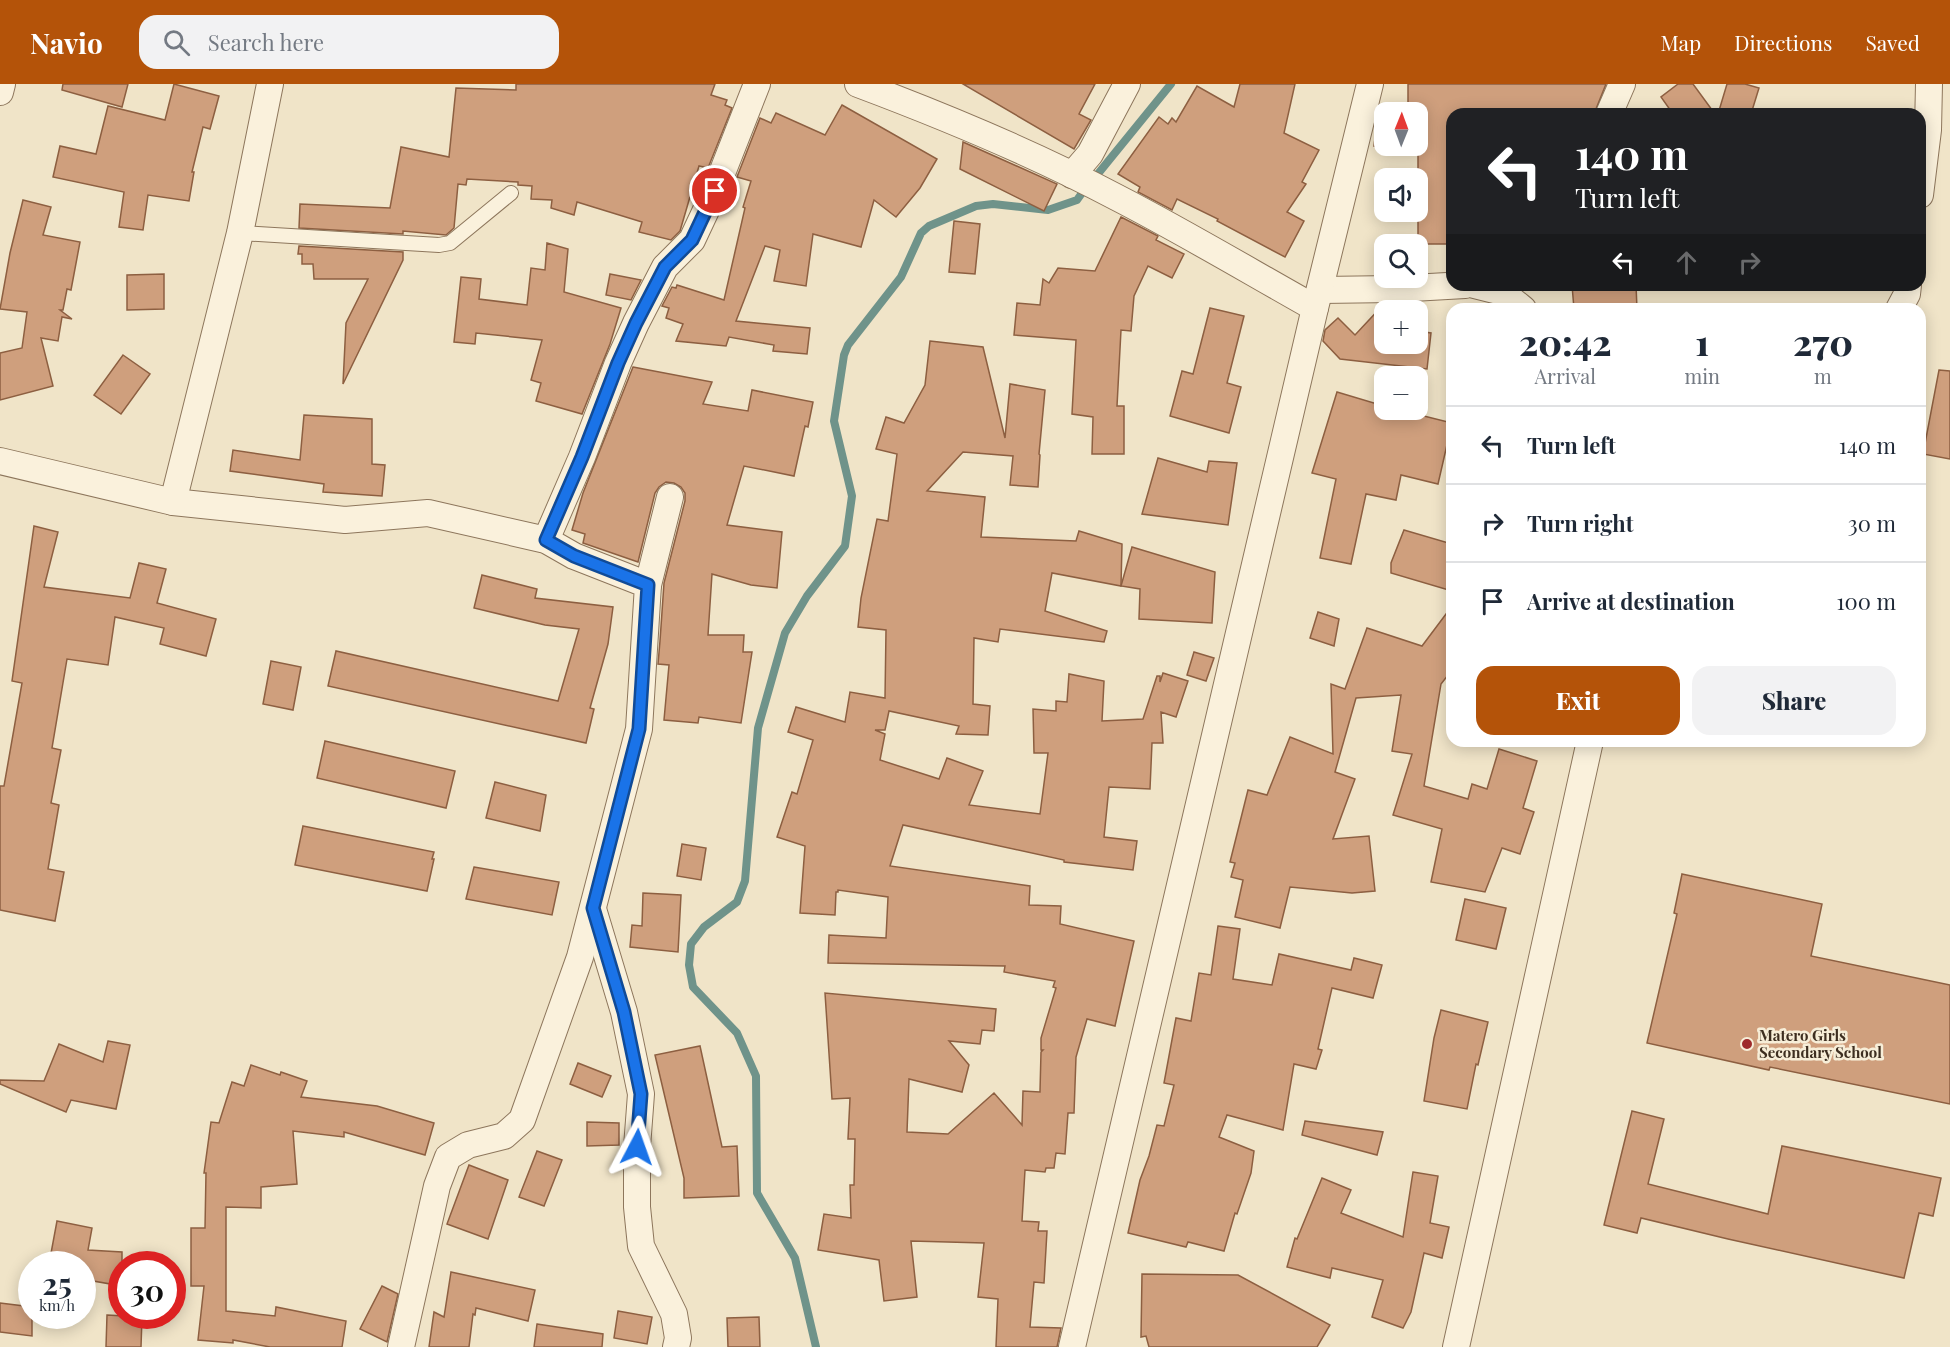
<!DOCTYPE html>
<html lang="en">
<head>
<meta charset="utf-8">
<style>
	body { margin:0; font-family:"Playfair Display",serif; background:#f2f2f3; color:#1f2937; height:100vh; display:flex; flex-direction:column; font-size:22px; white-space:nowrap }
	* { box-sizing:border-box; margin:0 }
	p { font-size:20px; color:#747a83 }
	.icon { flex:none; width:33px; height:33px; fill:none; stroke:currentColor; stroke-width:2; stroke-linecap:round; stroke-linejoin:round }
	.map { position:relative; flex:1; overflow:hidden }
	.sheet { position:absolute; left:1446px; top:219px; width:480px; height:444px; display:flex; flex-direction:column; background:#fff; border-radius:18px; box-shadow:0 3px 15px #0003 }
	.sheet>* { flex:none }
	.hud { position:absolute; left:1446px; top:24px; width:480px; height:183px; border-radius:18px; box-shadow:0 3px 15px #0003; background:#202124; color:#fff; overflow:hidden }
	.needle { width:39px; rotate:1deg }
	.tools { position:absolute; left:1374px; top:18px; display:grid; gap:12px }
	.tools a { display:grid; place-items:center; width:54px; height:54px; border-radius:12px; background:#fff; box-shadow:0 3px 15px #0003; font-size:30px }
	.speed { position:absolute; left:18px; top:1167px; display:flex; gap:12px; font-size:30px; font-weight:700; text-align:center }
	.speed>* { display:grid; place-content:center; width:78px; height:78px; border-radius:50%; background:#fff; box-shadow:0 3px 15px #0003; line-height:1 }
	.speed small { font-size:15px; font-weight:400 }
	.speed .limit { border:9px solid #d22; background:#fff; color:#111 }
	.pin { position:absolute; display:grid; place-items:center; width:51px; height:51px; color:#fff; margin:-26px; border:3px solid #fff; border-radius:50%; box-shadow:0 2px 6px #0007 }
	.me { position:absolute; width:66px; margin:-33px; rotate:4deg; stroke-linejoin:round; filter:drop-shadow(0 0 4px #0008) }
	.turn { display:flex; align-items:center; gap:21px; height:126px; padding:0 30px; font-size:27px }
	.turn .icon { width:78px; height:78px; stroke-width:2.5 }
	.turn b { display:block; font-size:42px; line-height:51px }
	.lanes { display:flex; align-items:center; height:57px; padding:0 30px; background:#0003; justify-content:center; gap:30px; direction:ltr }
	.lanes .off { opacity:.35 }
	.eta { display:flex; justify-content:space-evenly; align-items:center; height:102px; text-align:center }
	.eta b { font-size:36px; font-weight:800; line-height:42px }
	.button { display:flex; gap:12px; margin-top:auto; padding:12px 30px }
	.button a { flex:1; height:69px; border-radius:18px; background:#b45309; color:#fff; font-size:24px; font-weight:800; line-height:69px; text-align:center }
	.button a+a { background:#f2f2f3; color:#1f2937 }
	ul { padding:0; list-style:none }
	li { display:flex; align-items:center; gap:18px; height:78px; padding:0 30px; border-top:2px solid #e0e1e3 }
	li div { flex:1 }
	li b { display:block; font-size:22px }
	li em { font-style:normal }
	header { display:flex; align-items:center; gap:36px; box-sizing:border-box; height:84px; padding:0 30px; background:#b45309; color:#fff }
	header strong { font-size:28px }
	nav { display:flex; gap:33px; margin-inline-start:auto; font-size:21px }
	.search { width:420px; height:54px; background:#f2f2f3; display:flex; align-items:center; gap:15px; box-sizing:border-box; padding:0 21px; border-radius:18px; color:#747a83; font-size:22px }
	.map>svg:first-child { display:block }
</style>
</head>
<body>
<header>
<strong>Navio</strong>
<div class="search"><svg class="icon" aria-label="search" viewBox="0 0 24 24"><circle cx="10" cy="10" r="6"/><path d="M15 15l6 6"/></svg>Search here</div>
<nav><a>Map</a><a>Directions</a><a>Saved</a></nav>
</header>
<div class="map">
<svg width="1950" height="1263" viewBox="0 0 1950 1263">
	<rect width="100%" height="100%" fill="#f0e4c8"/>
	<g fill="none" stroke-linecap="round" stroke-linejoin="round">
		<g stroke="#6f938a" stroke-width="8">
			<polyline points="1097,91 1171,0"/>
			<polyline points="816,1263 795,1174 757,1109 756,992 737,949 693,903 689,881 691,860 704,843 737,818 745,797 758,644 785,549 807,512 845,462 852,412 834,337 844,271 848,261 901,193 921,149 929,142 976,122 993,120 1048,126 1077,116 1082,109"/>
		</g>
	</g>
	<g fill="#cf9f7d" stroke="#8d5f41" stroke-width="1.5">
		<polygon points="63,0 128,0 122,23 62,6"/>
		<polygon points="174,0 219,12 210,45 203,43 192,88 194,88 189,117 148,111 143,146 119,143 124,108 53,93 60,62 96,70 108,22 165,36"/>
		<polygon points="516,0 715,0 711,11 727,16 725,21 732,24 708,84 699,82 680,147 671,156 639,148 642,138 577,118 574,131 551,124 552,116 531,115 532,102 518,101 518,98 467,95 466,101 458,100 454,144 446,151 403,147 403,150 299,144 300,120 390,124 401,63 449,73 456,4 516,6"/>
		<polygon points="963,0 1095,0 1079,30 1091,36 1074,65"/>
		<polygon points="1240,0 1295,0 1284,49 1319,66 1302,98 1306,100 1287,128 1304,137 1285,173 1217,137 1218,135 1177,115 1172,126 1138,108 1140,103 1118,90 1159,33 1168,40 1172,34 1176,38 1197,2 1234,23"/>
		<polygon points="1408,0 1606,0 1594,30 1452,30 1452,160 1418,160 1418,67 1374,62 1377,38 1384,39 1384,62 1418,62 1418,28 1408,28"/>
		<polygon points="1678,0 1693,0 1715,30 1673,30 1661,13"/>
		<polygon points="1727,0 1745,0 1759,4 1751,30 1718,30"/>
		<polygon points="842,21 937,75 920,104 896,133 874,116 861,163 813,150 806,202 774,197 780,166 765,162 736,237 810,244 807,270 773,267 774,261 729,253 726,262 676,257 683,240 666,234 669,224 662,222 672,203 676,204 677,201 724,216 745,124 743,123 751,97 737,93 760,34 771,39 776,29 825,51"/>
		<polygon points="963,58 1057,100 1044,127 960,85"/>
		<polygon points="23,116 51,123 43,151 80,158 71,206 67,205 63,226 60,226 72,235 62,233 58,257 41,254 53,302 0,316 0,269 22,264 27,228 0,225 10,169"/>
		<polygon points="1121,133 1158,152 1156,156 1184,170 1172,194 1148,182 1134,212 1131,247 1121,246 1117,322 1124,322 1124,370 1092,370 1093,333 1072,330 1076,256 1014,251 1017,219 1040,221 1043,195 1049,199 1058,184 1095,187"/>
		<polygon points="954,137 980,140 975,190 949,188"/>
		<polygon points="547,159 568,165 564,208 621,224 610,260 582,330 536,317 541,299 531,296 542,256 476,249 475,260 454,258 461,193 481,195 479,215 527,221 531,184 545,186"/>
		<polygon points="299,162 403,168 403,176 343,300 346,239 368,195 314,195 313,180 302,180 302,170 298,170"/>
		<polygon points="164,190 164,225 127,226 127,191"/>
		<polygon points="610,190 641,196 631,216 606,211"/>
		<polygon points="1572,201 1636,201 1637,225 1574,225"/>
		<polygon points="1384,220 1384,260 1418,260 1418,247 1431,249 1427,285 1340,275 1323,257 1325,246 1338,234 1355,251"/>
		<polygon points="1210,224 1244,232 1227,299 1241,303 1229,349 1170,332 1182,287 1193,290"/>
		<polygon points="930,257 983,263 1005,354 1010,300 1045,306 1039,370 1040,371 1038,403 1010,401 1013,372 963,368 927,407 985,413 981,453 1076,457 1079,447 1122,460 1121,502 1052,489 1045,527 1107,547 1104,558 1000,545 998,558 974,554 973,620 990,622 988,651 956,650 959,642 889,627 885,646 875,646 885,650 880,676 939,695 947,674 983,687 969,721 1040,730 1048,669 1034,669 1033,625 1056,627 1056,617 1067,618 1069,590 1104,597 1102,637 1143,635 1157,592 1160,592 1160,598 1163,589 1188,597 1176,633 1161,628 1163,659 1152,659 1150,705 1109,703 1104,753 1137,757 1133,786 1064,778 1064,776 903,741 890,782 1030,802 1029,821 1061,822 1060,840 1134,857 1115,942 1087,935 1076,973 1074,1029 1068,1029 1065,1070 1056,1069 1054,1084 1046,1084 1045,1088 1025,1086 1022,1137 1039,1138 1038,1147 1047,1147 1044,1199 1034,1198 1030,1243 1061,1244 1057,1263 996,1263 998,1215 978,1213 984,1159 911,1157 917,1213 884,1217 879,1176 818,1166 824,1130 851,1134 850,1101 854,1101 855,1055 848,1055 850,1014 832,1015 825,909 996,925 994,947 982,946 980,960 949,957 969,981 962,1008 909,995 907,1048 948,1050 994,1009 1022,1041 1023,1007 1040,1008 1041,968 1043,966 1041,966 1041,954 1056,904 1053,903 1055,897 1004,888 1005,882 828,879 829,851 886,854 888,813 838,806 838,808 836,808 835,831 800,829 805,762 777,753 792,708 797,710 813,656 788,648 796,623 845,638 850,608 885,614 886,546 858,543 861,514 877,435 888,437 897,370 876,365 886,333 904,339 925,301"/>
		<polygon points="123,271 150,290 121,330 94,311"/>
		<polygon points="633,283 712,298 703,320 748,327 752,306 813,318 808,343 805,342 794,392 744,382 727,441 782,448 777,504 751,501 712,490 708,551 744,551 743,568 752,568 741,639 699,633 698,639 664,636 669,581 658,580 660,557 664,499 685,417 685,409 681,403 674,399 666,398 659,403 655,409 638,478 583,459 585,450 572,446 583,409"/>
		<polygon points="1939,286 1950,287 1950,375 1923,370"/>
		<polygon points="1337,308 1384,322 1384,326 1400,326 1452,339 1438,400 1401,391 1396,416 1366,410 1351,480 1320,474 1336,395 1312,389"/>
		<polygon points="304,331 372,335 372,380 385,381 382,412 323,408 324,400 230,387 233,366 300,376"/>
		<polygon points="1158,374 1207,388 1209,377 1237,379 1228,441 1142,430"/>
		<polygon points="34,442 58,448 44,503 130,514 139,479 166,485 157,519 216,535 206,572 160,560 164,544 115,533 108,581 67,575 52,664 61,666 51,719 59,721 48,785 64,788 55,837 0,826 0,702 4,702 22,599 12,597"/>
		<polygon points="1404,446 1452,460 1452,507 1391,489 1391,479"/>
		<polygon points="1132,463 1215,488 1212,539 1139,535 1140,505 1121,502"/>
		<polygon points="482,491 537,505 535,514 613,523 608,560 590,624 594,625 586,659 328,602 336,567 558,617 579,545 545,541 474,524"/>
		<polygon points="1452,522 1452,586 1441,600 1424,702 1468,715 1472,700 1487,705 1499,665 1537,677 1523,724 1534,728 1520,770 1502,764 1485,808 1431,798 1442,745 1393,731 1412,670 1392,667 1401,611 1356,614 1335,688 1355,695 1333,755 1369,752 1375,807 1352,809 1290,803 1280,844 1235,833 1243,796 1231,793 1235,779 1230,778 1248,706 1267,711 1290,653 1333,670 1331,600 1345,605 1367,544 1422,562"/>
		<polygon points="1318,528 1339,535 1334,562 1310,554"/>
		<polygon points="1194,568 1214,574 1206,597 1187,591"/>
		<polygon points="271,577 301,583 293,626 263,620"/>
		<polygon points="325,657 455,687 446,724 317,694"/>
		<polygon points="495,698 546,711 540,747 486,734"/>
		<polygon points="303,742 434,768 432,775 434,775 427,807 295,781"/>
		<polygon points="682,760 706,764 701,796 677,792"/>
		<polygon points="474,783 559,798 552,831 466,815"/>
		<polygon points="1682,790 1822,820 1811,872 1950,901 1950,1020 1770,983 1769,986 1647,959 1677,830 1674,829"/>
		<polygon points="643,809 681,811 678,868 630,863 632,841 642,842"/>
		<polygon points="1465,815 1506,824 1496,865 1456,856"/>
		<polygon points="1218,842 1240,845 1233,895 1272,901 1279,870 1351,886 1354,874 1382,881 1373,914 1332,904 1318,965 1322,966 1316,985 1294,980 1283,1046 1227,1031 1219,1053 1254,1067 1251,1089 1237,1130 1235,1129 1224,1167 1188,1158 1186,1163 1128,1149 1140,1096 1149,1072 1157,1041 1164,1042 1174,1001 1164,999 1176,934 1191,937 1199,889 1211,891"/>
		<polygon points="1441,926 1488,938 1478,981 1476,980 1467,1025 1424,1017 1434,954"/>
		<polygon points="108,957 130,961 116,1025 71,1016 66,1028 0,1000 0,996 44,997 59,960 103,978"/>
		<polygon points="700,962 722,1063 737,1062 739,1112 684,1114 684,1094 655,971"/>
		<polygon points="578,979 611,992 602,1013 570,1000"/>
		<polygon points="251,981 280,991 281,988 307,997 301,1013 377,1022 434,1039 425,1071 344,1048 344,1053 293,1047 297,1100 261,1103 261,1124 226,1123 226,1227 275,1232 276,1223 346,1237 342,1263 270,1263 233,1256 233,1259 198,1256 204,1202 191,1202 191,1144 205,1144 206,1089 204,1089 211,1038 219,1039 232,998 244,1002"/>
		<polygon points="1632,1027 1664,1035 1648,1100 1768,1130 1782,1062 1941,1094 1933,1132 1919,1129 1904,1194 1728,1155 1641,1134 1637,1149 1604,1141"/>
		<polygon points="1305,1037 1383,1048 1377,1071 1302,1051"/>
		<polygon points="587,1038 619,1039 619,1061 587,1062"/>
		<polygon points="537,1067 562,1076 544,1122 519,1113"/>
		<polygon points="469,1081 508,1096 488,1155 447,1140"/>
		<polygon points="1413,1088 1438,1092 1430,1139 1449,1143 1442,1174 1424,1169 1411,1228 1403,1244 1372,1233 1383,1196 1332,1184 1330,1194 1287,1183 1295,1154 1297,1155 1322,1094 1351,1106 1341,1129 1403,1153"/>
		<polygon points="57,1137 92,1144 88,1166 122,1168 122,1202 82,1195 82,1180 49,1180"/>
		<polygon points="451,1188 535,1206 528,1237 476,1224 475,1231 473,1230 469,1263 429,1263 434,1228 444,1233"/>
		<polygon points="1142,1190 1238,1191 1330,1241 1317,1263 1149,1263 1146,1252 1141,1253"/>
		<polygon points="382,1202 398,1210 387,1258 360,1245"/>
		<polygon points="0,1219 32,1223 32,1252 0,1248"/>
		<polygon points="618,1227 652,1233 647,1260 614,1254"/>
		<polygon points="107,1231 142,1233 141,1263 106,1263"/>
		<polygon points="759,1233 760,1263 728,1263 727,1234"/>
		<polygon points="537,1240 603,1250 602,1263 534,1263"/>
	</g>
	<g fill="none" stroke-linecap="round" stroke-linejoin="round">
		<g stroke="#8d765c" stroke-width="16">
			<polyline id="service" points="240,149 439,161 450,159 511,109"/>
		</g>
		<g stroke="#8d765c" stroke-width="28">
			<g id="minor">
				<path d="M858,0C946,33 1033,69 1116,113C1184,148 1249,187 1315,224"/>
				<polyline points="0,8 2,0"/>
				<polyline points="1609,30 1622,0"/>
				<polyline points="1072,91 1090,70 1127,0"/>
				<polyline points="1920,111 1928,46 1929,0"/>
				<polyline points="1474,201 1502,208 1523,225"/>
				<polyline points="1321,206 1394,205 1465,201"/>
				<polyline points="1899,225 1907,210 1908,201"/>
				<polyline points="0,377 173,418 345,436 428,429 546,456 574,472 648,501 639,645 580,873 522,1036 504,1052 468,1061 448,1073 437,1102 401,1263"/>
				<polyline points="173,418 240,149 270,0"/>
				<polyline points="546,456 582,373 618,279 636,239 665,183 692,156 715,107 757,0"/>
				<polyline points="648,501 670,413"/>
				<polyline points="593,825 624,928 641,1010 637,1063 637,1123 641,1162 674,1230 678,1254 676,1263"/>
				<polyline points="1072,1263 1315,224 1370,0"/>
				<polyline points="1456,1263 1590,657"/>
			</g>
		</g>
		<use href="#service" stroke="#faf1dc" stroke-width="14"/>
		<use href="#minor" stroke="#faf1dc" stroke-width="26"/>
	</g>
	<g fill="none" stroke-linecap="round" stroke-linejoin="round">
		<g stroke="#114b97" stroke-width="15">
			<polyline id="route" points="637,1063 641,1010 624,928 593,824 639,645 648,501 574,472 546,456 582,373 618,279 636,239 665,183 692,156 715,107"/>
		</g>
		<use href="#route" stroke="#1a73e8" stroke-width="10"/>
	</g>
	<circle fill="#9e2a2b" stroke="#f7eed8" stroke-width="2" cx="1747" cy="960" r="6"/>
	<g text-anchor="middle" dominant-baseline="central" stroke-width="5" stroke-linejoin="round" paint-order="stroke">
		<g font-size="15" font-weight="bold" fill="#3d2e20" stroke="#f7eed8" text-anchor="start">
			<text x="1759" y="951">Matero Girls<tspan x="1759" dy="17">Secondary School</tspan></text>
		</g>
	</g>
</svg>
<div class="tools">
<a><svg class="needle" viewBox="-14 -14 28 28"><path d="M0-13l5 13h-10z" fill="#e53935"/><path d="M0 13l5-13h-10z" fill="#747a83"/></svg></a>
<a><svg class="icon" aria-label="sound" viewBox="0 0 24 24"><path d="M4 9h4l5-4v14l-5-4H4zM17 9q2 3 0 6"/></svg></a>
<a><svg class="icon" aria-label="search" viewBox="0 0 24 24"><circle cx="10" cy="10" r="6"/><path d="M15 15l6 6"/></svg></a>
<a>+</a>
<a>−</a>
</div>
<div class="speed"><div>25<small>km/h</small></div><div class="limit">30</div></div>
<div class="pin" style="left:715px;top:107px;background:#d93025"><svg class="icon" aria-label="arrive" viewBox="0 0 24 24"><path d="M6 21V4h12l-3 4 3 4H6"/></svg></div>
<svg class="me" style="left:637px;top:1063px" viewBox="-20 -20 40 40"><path d="M0-17L14 15 0 8-14 15z" fill="#1a73e8" stroke="#fff" stroke-width="4"/></svg>
<div class="hud">
<div class="turn"><svg class="icon" aria-label="left" viewBox="0 0 24 24"><path d="M17 20v-9H6M10 6l-5 5 5 5"/></svg><div><b>140 m</b>Turn left</div></div>
<div class="lanes"><svg class="icon" aria-label="left" viewBox="0 0 24 24"><path d="M17 20v-9H6M10 6l-5 5 5 5"/></svg><svg class="icon off" aria-label="ahead" viewBox="0 0 24 24"><path d="M12 20V5M6 11l6-6 6 6"/></svg><svg class="icon off" aria-label="right" viewBox="0 0 24 24"><path d="M7 20v-9h11M14 6l5 5-5 5"/></svg></div>
</div>
<section class="sheet">
<div class="eta">
<div><b>20:42</b><p>Arrival</p></div>
<div><b>1</b><p>min</p></div>
<div><b>270</b><p>m</p></div>
</div>
<ul>
<li><svg class="icon" aria-label="left" viewBox="0 0 24 24"><path d="M17 20v-9H6M10 6l-5 5 5 5"/></svg><div><b>Turn left</b></div><em>140 m</em></li>
<li><svg class="icon" aria-label="right" viewBox="0 0 24 24"><path d="M7 20v-9h11M14 6l5 5-5 5"/></svg><div><b>Turn right</b></div><em>30 m</em></li>
<li><svg class="icon" aria-label="arrive" viewBox="0 0 24 24"><path d="M6 21V4h12l-3 4 3 4H6"/></svg><div><b>Arrive at destination</b></div><em>100 m</em></li>
</ul>
<div class="button"><a>Exit</a><a>Share</a></div>
</section>
</div>
</body>
</html>
